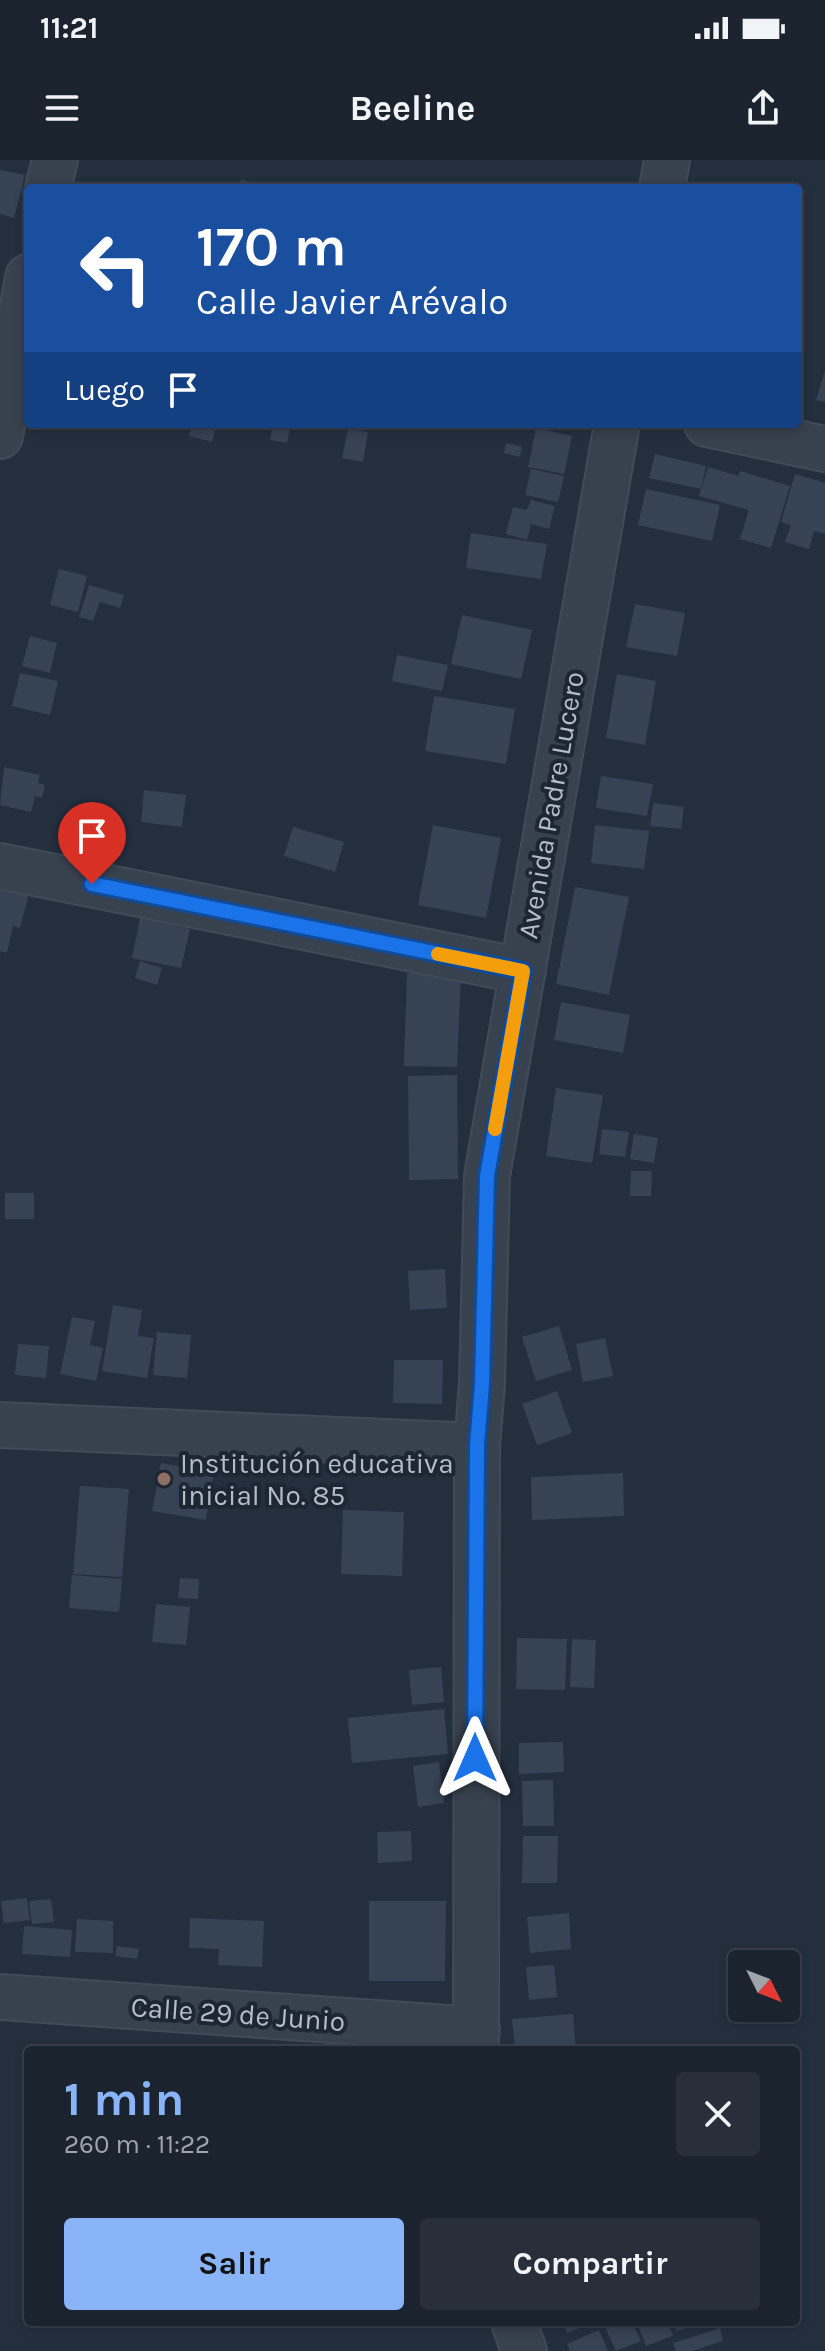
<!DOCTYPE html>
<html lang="es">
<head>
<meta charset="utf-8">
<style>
	body { margin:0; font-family:Karla,sans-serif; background:#282f3a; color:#f1f3f6; height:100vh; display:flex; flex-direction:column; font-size:30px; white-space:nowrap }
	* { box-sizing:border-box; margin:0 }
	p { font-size:26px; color:#a0a4aa }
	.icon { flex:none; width:44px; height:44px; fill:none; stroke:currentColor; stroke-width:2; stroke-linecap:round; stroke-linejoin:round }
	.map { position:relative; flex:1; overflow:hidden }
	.side { position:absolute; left:24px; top:1886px; width:776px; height:280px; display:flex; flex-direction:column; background:#1b232e; border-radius:8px; box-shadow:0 4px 12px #0003,0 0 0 2px #39404a }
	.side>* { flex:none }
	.top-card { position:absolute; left:24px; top:24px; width:778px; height:244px; border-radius:8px; box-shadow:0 4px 12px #0003,0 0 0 2px #39404a; background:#1a4fa0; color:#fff; overflow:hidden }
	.needle { width:52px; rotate:132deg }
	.tools { position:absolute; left:728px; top:1790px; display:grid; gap:16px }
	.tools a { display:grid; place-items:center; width:72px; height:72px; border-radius:8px; background:#1b232e; box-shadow:0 4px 12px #0003,0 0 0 2px #39404a; font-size:40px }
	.pin { position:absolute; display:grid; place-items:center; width:68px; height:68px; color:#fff; margin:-82px -34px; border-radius:50% 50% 50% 0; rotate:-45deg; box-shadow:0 0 8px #0007 }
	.pin .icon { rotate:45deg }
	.me { position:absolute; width:88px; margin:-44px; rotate:0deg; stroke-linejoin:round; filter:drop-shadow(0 0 6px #0008) }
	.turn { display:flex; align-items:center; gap:28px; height:168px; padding:0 40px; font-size:36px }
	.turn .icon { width:104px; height:104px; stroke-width:2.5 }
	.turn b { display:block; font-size:56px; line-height:68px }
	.then { display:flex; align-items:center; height:76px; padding:0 40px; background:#0003; gap:16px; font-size:30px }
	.round { display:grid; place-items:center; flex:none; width:84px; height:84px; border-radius:8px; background:#282f3a }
	.head { display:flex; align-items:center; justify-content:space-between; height:136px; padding:0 40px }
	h1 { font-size:48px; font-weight:700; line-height:60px; color:#8ab4f8 }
	.action { display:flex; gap:16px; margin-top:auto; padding:16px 40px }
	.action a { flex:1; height:92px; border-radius:8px; background:#8ab4f8; color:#111; font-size:32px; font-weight:700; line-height:92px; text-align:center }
	.action a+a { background:#282f3a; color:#f1f3f6 }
	.status { display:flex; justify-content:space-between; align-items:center; height:56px; padding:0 40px; background:#1b232e; direction:ltr }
	.status svg { height:22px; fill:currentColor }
	header { display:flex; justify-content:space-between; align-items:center; height:104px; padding:0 40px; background:#1b232e; font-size:36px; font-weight:700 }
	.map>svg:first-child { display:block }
</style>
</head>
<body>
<div class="status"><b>11:21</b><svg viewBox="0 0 49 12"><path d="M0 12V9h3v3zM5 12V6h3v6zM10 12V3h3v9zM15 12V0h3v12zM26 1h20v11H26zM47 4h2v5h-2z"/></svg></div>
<header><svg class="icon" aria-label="menu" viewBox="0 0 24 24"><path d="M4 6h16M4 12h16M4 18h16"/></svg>Beeline<svg class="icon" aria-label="share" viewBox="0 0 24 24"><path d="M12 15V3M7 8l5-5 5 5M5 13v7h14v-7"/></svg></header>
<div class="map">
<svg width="825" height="2191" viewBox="0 0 825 2191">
	<rect width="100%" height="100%" fill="#242f3e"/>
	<g fill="#364354">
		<polygon points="0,10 25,15 14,58 0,54"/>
		<polygon points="241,20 269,27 269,28 238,28"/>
		<polygon points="825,210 825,242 816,240"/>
		<polygon points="192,264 217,264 212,282 189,276"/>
		<polygon points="273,264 291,264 287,283 270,280"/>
		<polygon points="536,268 572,276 564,314 528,307"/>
		<polygon points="348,269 368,272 363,302 342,298"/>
		<polygon points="506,283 522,287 520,297 504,293"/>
		<polygon points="655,294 706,306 701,329 649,318"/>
		<polygon points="708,307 739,316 740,311 790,326 771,388 740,379 749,350 699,336"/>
		<polygon points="531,309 564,316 558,342 525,335"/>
		<polygon points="795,314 825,323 825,374 814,371 809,389 785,382 791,365 781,362"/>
		<polygon points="646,329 720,345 712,381 638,365"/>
		<polygon points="531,340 555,346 549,369 531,364 527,380 506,374 513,347 527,350"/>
		<polygon points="471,373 547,384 541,419 466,408"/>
		<polygon points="59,409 87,416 78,452 50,445"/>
		<polygon points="89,425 124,435 120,448 100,442 93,461 79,457"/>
		<polygon points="635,444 685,453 677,496 626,487"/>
		<polygon points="462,455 532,470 521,519 451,504"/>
		<polygon points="30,476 57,483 50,513 22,506"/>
		<polygon points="397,495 448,505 442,531 392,521"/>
		<polygon points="20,513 58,521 50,555 12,546"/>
		<polygon points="617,514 656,521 645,585 606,578"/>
		<polygon points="434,536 515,549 506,604 425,591"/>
		<polygon points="4,607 40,615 38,623 45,625 42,638 35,636 31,652 0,645"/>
		<polygon points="601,616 653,624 647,656 596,648"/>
		<polygon points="144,630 186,635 182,667 141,662"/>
		<polygon points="653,643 684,647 681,669 650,666"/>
		<polygon points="433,665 501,678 486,758 418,745"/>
		<polygon points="595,665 649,671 644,709 591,703"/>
		<polygon points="293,667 344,682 335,712 284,696"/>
		<polygon points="0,727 29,733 20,768 13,766 7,793 0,791"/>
		<polygon points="575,727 629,737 609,835 556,824"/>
		<polygon points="140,758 190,769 181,808 132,798"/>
		<polygon points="140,801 162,808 157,825 135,818"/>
		<polygon points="407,813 461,814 457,907 404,906"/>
		<polygon points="561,842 630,855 623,893 554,880"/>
		<polygon points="457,915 458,1019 409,1020 408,916"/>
		<polygon points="556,928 603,935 592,1003 546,996"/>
		<polygon points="602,969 629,972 625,997 599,994"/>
		<polygon points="634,974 658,978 654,1003 630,999"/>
		<polygon points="631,1011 652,1011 651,1036 630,1036"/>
		<rect x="5" y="1033" width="29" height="26"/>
		<polygon points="445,1109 447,1148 410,1150 408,1111"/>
		<polygon points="113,1145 142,1150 138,1176 154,1178 147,1218 102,1211"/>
		<polygon points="72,1157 95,1161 90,1185 103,1188 96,1221 60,1214"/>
		<polygon points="559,1166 572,1210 536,1221 522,1177"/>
		<polygon points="157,1172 191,1175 187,1218 153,1215"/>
		<polygon points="605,1178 613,1216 583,1222 576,1184"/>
		<polygon points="18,1184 49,1186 46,1218 15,1215"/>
		<polygon points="394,1200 443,1200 442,1244 393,1243"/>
		<polygon points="557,1231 572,1273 537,1285 522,1244"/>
		<polygon points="161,1303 214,1312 206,1360 152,1351"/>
		<polygon points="623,1313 624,1356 532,1360 531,1317"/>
		<polygon points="80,1326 129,1329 122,1417 73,1414"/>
		<polygon points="343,1350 404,1352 402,1416 341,1414"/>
		<polygon points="72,1415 122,1419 119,1452 69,1448"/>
		<polygon points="180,1418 199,1419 198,1439 178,1438"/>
		<polygon points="156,1444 190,1447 186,1485 152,1482"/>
		<polygon points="517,1478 567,1479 565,1530 516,1529"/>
		<polygon points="572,1479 596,1480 594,1528 570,1527"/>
		<polygon points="441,1507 444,1542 412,1545 409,1510"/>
		<polygon points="444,1549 448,1594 352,1603 348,1558"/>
		<polygon points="563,1582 564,1612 519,1614 519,1583"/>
		<polygon points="439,1602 444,1643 418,1647 413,1606"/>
		<polygon points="553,1620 554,1666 523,1666 522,1621"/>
		<polygon points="411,1671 412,1701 378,1703 377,1672"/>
		<polygon points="523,1676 558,1676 557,1723 522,1723"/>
		<polygon points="27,1738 30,1760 4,1763 1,1741"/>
		<polygon points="51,1739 54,1762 32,1764 29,1741"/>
		<polygon points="369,1741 446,1741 445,1821 369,1821"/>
		<polygon points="569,1753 571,1789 530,1793 527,1757"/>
		<polygon points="190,1758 264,1761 262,1807 218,1805 219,1789 189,1788"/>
		<polygon points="77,1759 113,1761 113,1793 75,1792"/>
		<polygon points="24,1766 72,1770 70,1797 22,1794"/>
		<polygon points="117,1786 139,1789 137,1799 115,1796"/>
		<polygon points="554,1805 557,1837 529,1840 526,1807"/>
		<polygon points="573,1854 576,1890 515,1890 512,1859"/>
		<polygon points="380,1875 406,1876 405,1890 379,1890"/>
		<polygon points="563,2162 596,2162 567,2173"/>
		<polygon points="614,2162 632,2162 641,2181 616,2191 605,2167"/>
		<polygon points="668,2162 673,2176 646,2186 637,2163"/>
		<polygon points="674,2162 705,2162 705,2163 676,2171"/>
		<polygon points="720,2168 723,2181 692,2191 676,2191 673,2183"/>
		<polygon points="599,2170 608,2191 570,2191 567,2184"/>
	</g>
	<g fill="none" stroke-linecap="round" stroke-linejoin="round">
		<g stroke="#414a57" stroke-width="48">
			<g id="minor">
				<polyline points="48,28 55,0"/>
				<polyline points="662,28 667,0"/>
				<polyline points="707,264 825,289"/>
				<polyline points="0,276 28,117"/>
				<polyline points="0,706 523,811"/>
				<polyline points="0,1265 477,1286"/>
				<polyline points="0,1837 477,1870"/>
				<polyline points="476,1890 477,1286 482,1224 487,1016 617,264"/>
				<polyline points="514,2162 524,2191"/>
			</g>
		</g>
		<use href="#minor" stroke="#38414e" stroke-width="44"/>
	</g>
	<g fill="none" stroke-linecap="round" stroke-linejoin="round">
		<g stroke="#114b97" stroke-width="20">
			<polyline id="route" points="92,724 523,811 487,1016 482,1224 477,1286 475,1598"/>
		</g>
		<use href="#route" stroke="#1a73e8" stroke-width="14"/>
		<polyline stroke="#f59e0b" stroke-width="14" points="438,794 523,811 495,969"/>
	</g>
	<circle fill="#8d6e63" stroke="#1d2633" stroke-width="3" cx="164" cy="1319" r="8"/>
	<g text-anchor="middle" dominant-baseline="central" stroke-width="8" stroke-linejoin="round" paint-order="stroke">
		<g font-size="28" fill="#b4bcc9" stroke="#1d2633">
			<text transform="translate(551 645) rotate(-80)">Avenida Padre Lucero</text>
			<text transform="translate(238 1854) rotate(4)">Calle 29 de Junio</text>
		</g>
		<g font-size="28" fill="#b4bcc9" stroke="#1d2633" text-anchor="start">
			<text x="180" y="1303">Institución educativa<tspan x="180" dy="32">inicial No. 85</tspan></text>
		</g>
	</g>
</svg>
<div class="tools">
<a><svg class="needle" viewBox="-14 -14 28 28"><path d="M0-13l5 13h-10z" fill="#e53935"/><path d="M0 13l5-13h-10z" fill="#a0a4aa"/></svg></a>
</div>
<div class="pin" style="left:92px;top:724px;background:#d93025"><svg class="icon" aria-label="arrive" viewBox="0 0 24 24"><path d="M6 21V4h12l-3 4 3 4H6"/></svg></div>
<svg class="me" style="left:475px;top:1598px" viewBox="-20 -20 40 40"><path d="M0-17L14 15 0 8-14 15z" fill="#1a73e8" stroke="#fff" stroke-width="4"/></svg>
<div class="top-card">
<div class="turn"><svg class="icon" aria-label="left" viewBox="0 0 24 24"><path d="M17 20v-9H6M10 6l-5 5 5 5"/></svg><div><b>170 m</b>Calle Javier Arévalo</div></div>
<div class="then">Luego<svg class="icon" aria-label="arrive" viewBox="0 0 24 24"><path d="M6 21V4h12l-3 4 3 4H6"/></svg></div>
</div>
<section class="side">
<div class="head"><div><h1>1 min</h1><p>260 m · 11:22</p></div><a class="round"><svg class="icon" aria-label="close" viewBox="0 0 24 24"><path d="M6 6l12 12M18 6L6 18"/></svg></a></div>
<div class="action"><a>Salir</a><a>Compartir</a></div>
</section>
</div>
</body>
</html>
